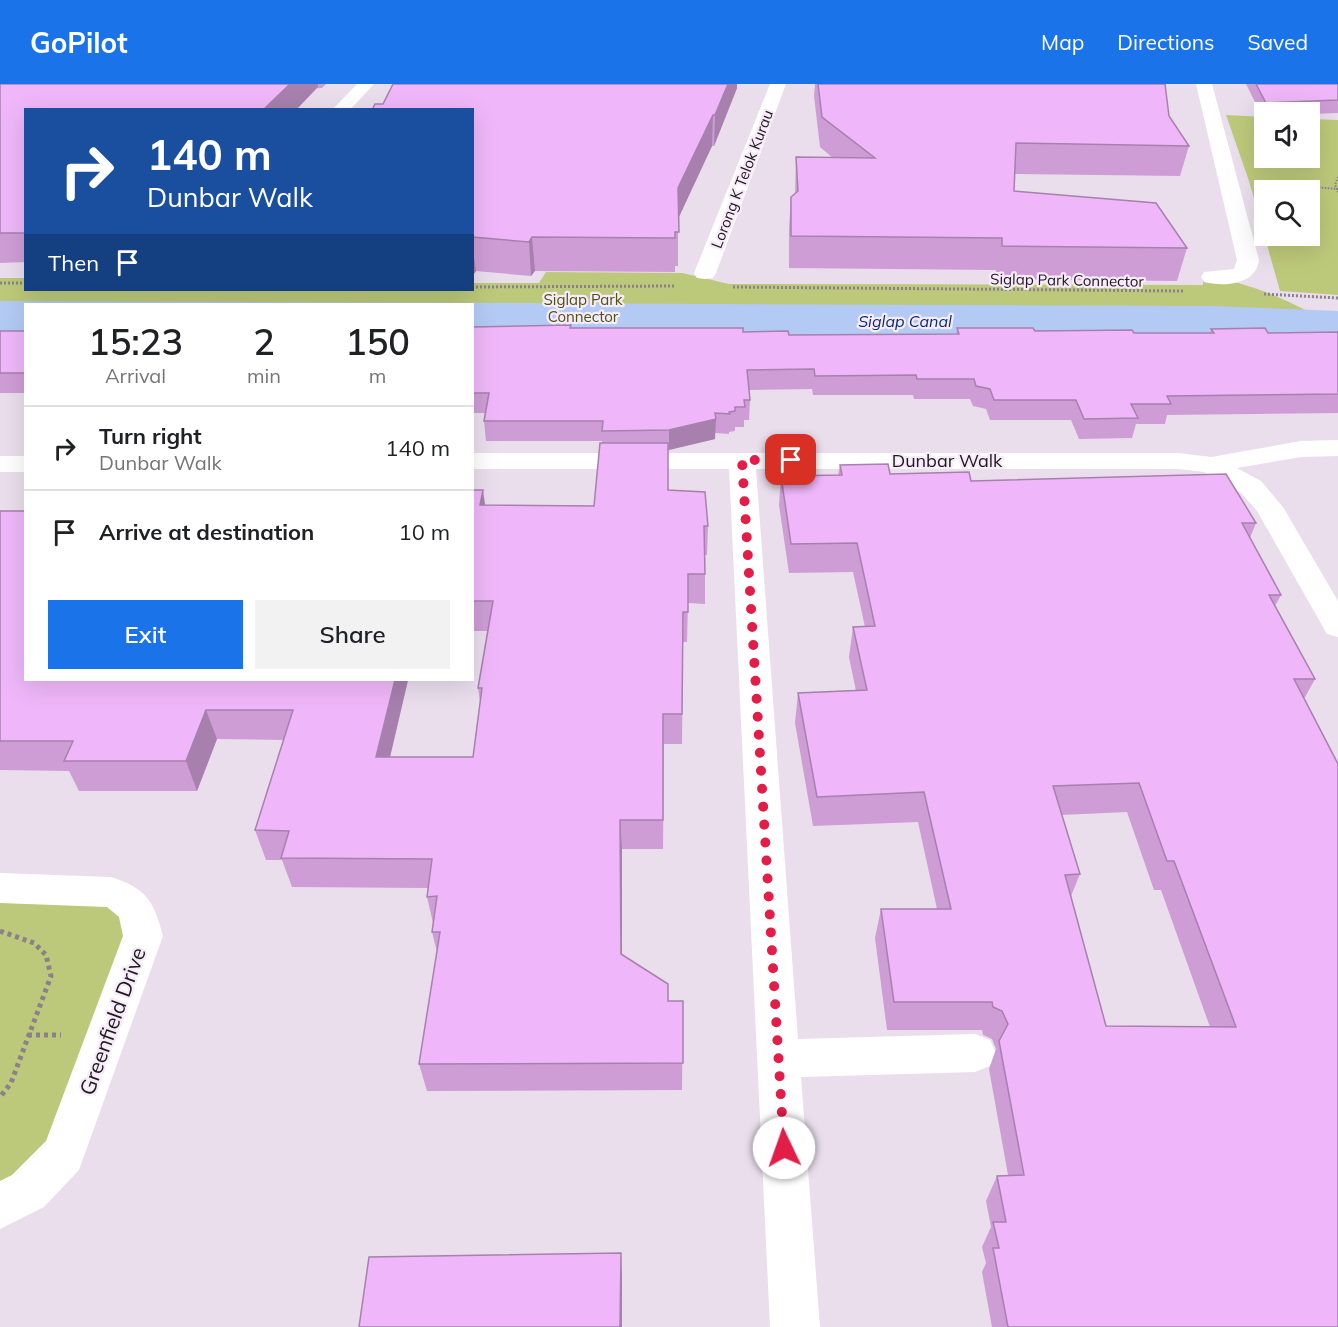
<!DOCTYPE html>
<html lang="en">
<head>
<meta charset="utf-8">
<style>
	body { margin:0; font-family:Mulish,sans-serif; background:#f2f2f2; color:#202124; height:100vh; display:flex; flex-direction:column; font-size:22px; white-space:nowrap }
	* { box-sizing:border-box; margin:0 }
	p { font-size:20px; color:#757577 }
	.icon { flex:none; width:33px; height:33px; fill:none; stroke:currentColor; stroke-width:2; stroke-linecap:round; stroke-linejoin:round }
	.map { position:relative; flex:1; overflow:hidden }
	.panel { position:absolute; left:24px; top:219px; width:450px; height:378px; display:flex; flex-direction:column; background:#fff; border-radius:0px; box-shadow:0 6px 24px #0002 }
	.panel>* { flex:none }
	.top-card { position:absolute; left:24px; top:24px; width:450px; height:183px; border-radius:0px; box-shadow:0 6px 24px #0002; background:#1a4fa0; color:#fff; overflow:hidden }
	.tools { position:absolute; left:1254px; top:18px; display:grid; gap:12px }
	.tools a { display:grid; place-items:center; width:66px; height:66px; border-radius:0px; background:#fff; box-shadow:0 6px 24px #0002; font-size:30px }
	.pin { position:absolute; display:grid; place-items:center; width:51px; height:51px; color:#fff; margin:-26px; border-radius:12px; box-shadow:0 3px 9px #0006 }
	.me { position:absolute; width:66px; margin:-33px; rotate:357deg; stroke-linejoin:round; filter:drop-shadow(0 0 4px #0008) }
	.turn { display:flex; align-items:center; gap:21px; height:126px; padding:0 24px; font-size:27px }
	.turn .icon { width:78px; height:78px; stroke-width:2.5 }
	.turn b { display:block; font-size:42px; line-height:51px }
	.then { display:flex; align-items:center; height:57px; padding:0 24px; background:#0003; gap:12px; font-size:22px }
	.eta { display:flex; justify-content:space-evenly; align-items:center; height:102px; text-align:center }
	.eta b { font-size:36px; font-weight:600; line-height:42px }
	.button { display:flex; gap:12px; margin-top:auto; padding:12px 24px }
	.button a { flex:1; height:69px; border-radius:0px; background:#1a73e8; color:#fff; font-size:24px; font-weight:600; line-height:69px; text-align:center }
	.button a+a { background:#f2f2f2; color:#202124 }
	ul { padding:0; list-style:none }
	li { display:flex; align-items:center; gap:18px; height:84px; padding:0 24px; border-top:2px solid #e0e0e0 }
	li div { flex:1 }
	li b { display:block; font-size:22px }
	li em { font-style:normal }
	header { display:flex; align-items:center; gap:36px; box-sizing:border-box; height:84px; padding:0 30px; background:#1a73e8; color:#fff }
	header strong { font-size:28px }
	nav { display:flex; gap:33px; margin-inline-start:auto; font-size:21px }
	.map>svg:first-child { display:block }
</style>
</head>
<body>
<header>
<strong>GoPilot</strong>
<nav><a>Map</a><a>Directions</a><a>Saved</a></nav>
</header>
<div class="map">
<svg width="1338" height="1243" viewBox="0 0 1338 1243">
	<rect width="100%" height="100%" fill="#eadeec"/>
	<g fill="#bdc97a" fill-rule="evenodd">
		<path d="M1226,31L1264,33V74H1310V35L1338,36V211L1280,207L1249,97ZM1310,106V152H1264V106Z"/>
		<path d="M546,188L682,189L729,200L1203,201V194C1251,195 1296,222 1338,242V260L472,220H26L0,257V194H25L26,206H472L473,199H539Z"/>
		<polygon points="0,804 136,825 63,1071 0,1122"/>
	</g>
	<polygon fill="#b2caf4" points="0,217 1214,222 1338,227 1338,255 473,251 472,220 26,220 25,249 0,249"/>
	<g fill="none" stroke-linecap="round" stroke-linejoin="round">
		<g stroke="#8a818b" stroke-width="2" stroke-dasharray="1.5 1.5" stroke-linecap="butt">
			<polyline points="1338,93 1335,101 1338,108"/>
			<polyline points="1262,99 1338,105"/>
		</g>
		<g stroke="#8a818b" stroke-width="3" stroke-dasharray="2 2" stroke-linecap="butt">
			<polyline points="0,199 26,199"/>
			<polyline points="472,203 674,202"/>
			<polyline points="733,203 1184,207"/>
			<polyline points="1264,210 1338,214"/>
		</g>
		<g stroke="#8a818b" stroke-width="5" stroke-dasharray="4 4" stroke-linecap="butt">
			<polyline points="0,847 34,859 46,871 51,892 11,999 0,1013"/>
			<polyline points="28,951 61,951"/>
		</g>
		<g fill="#fff" fill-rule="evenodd">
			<polygon points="357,0 374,0 350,26 332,26"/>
			<polygon points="770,0 786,0 716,189 713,194 705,195 697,194 694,189"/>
			<path d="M1196,0H1212L1259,176C1256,201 1224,203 1204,198L1201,193L1204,188L1234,185L1237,176Z"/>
			<polygon points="1338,356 1338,372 1301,373 1237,384 1261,397 1283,423 1338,517 1338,553 1327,550 1257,427 1241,409 1204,388 1179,385 756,385 798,955 975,950 990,956 996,969 990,982 975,988 801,993 820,1243 770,1243 729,385 472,385 472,369 1179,369 1211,373 1301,357"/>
			<rect x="0" y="372" width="26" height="16"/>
			<path d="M0,789L111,793C146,804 154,817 163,852L79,1086L44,1123L0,1145V1097L12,1091L46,1057L123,852L119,833L107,823L0,819Z"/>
		</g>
	</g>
	<g fill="#ce9dd6" fill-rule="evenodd">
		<polygon points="0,0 326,0 322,4 26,26 26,178 0,179"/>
		<polygon points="815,0 1165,0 1169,32 1189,62 1180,92 1015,90 1014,107 1187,164 1177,197 995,195 996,186 789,184 789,144 791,113 795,110 796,73 833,74 820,63 814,12"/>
		<polygon points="1246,0 1338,0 1338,29 1310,30 1310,28 1264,28 1264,32 1262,32"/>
		<polygon points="737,4 714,62 712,62 678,135 678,182 675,182 675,188 535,187 531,192 476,187 472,191 472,26 383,20"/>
		<polygon points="472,243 743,248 789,251 956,250 957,244 1134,249 1210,249 1211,245 1268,249 1338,248 1338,329 1167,331 1165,340 1136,340 1132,354 1079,355 1071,336 990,336 986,325 973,322 970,315 914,315 913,311 813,311 812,305 749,306 750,316 749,336 744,336 744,343 735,343 735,347 729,348 729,350 715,349 715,355 668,366 668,406 708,442 707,471 705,471 705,520 688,519 687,558 683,558 682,660 664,660 663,765 622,765 622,871 668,917 683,917 682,1006 427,1007 419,980 437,868 432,848 433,839 427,813 428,804 292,803 282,776 266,776 255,746 284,656 217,655 197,707 79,707 69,687 0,686 0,427 408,596 390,673 473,673 480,618 478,604 488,547 472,547 472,406 485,421 594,422 602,359 602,357 486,357 484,337 485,329 472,329"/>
		<rect x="0" y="247" width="26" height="62"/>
		<path d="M840,381L890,390L971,397L1256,439L1250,454L1281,511L1275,522L1315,595L1304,615L1338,1243H992L982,1188L986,1179L982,1163L991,1143L986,1117L997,1092L1008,1091L989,985L996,965L992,955L983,951L982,946H887L875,854L881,825H937L918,738L813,742L795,639L798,609L856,607L849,573L853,543H865L853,488L789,489L779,421L781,392L838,391ZM1127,728L1154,806H1161L1210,943L1106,942L1071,812L1080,790L1061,731Z"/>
	</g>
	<g fill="#a780ae">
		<polygon points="290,0 318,0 318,3 296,26 263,26"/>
		<polygon points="728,0 737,0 737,4 714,62 715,31"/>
		<polygon points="713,31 712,62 677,137 678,104"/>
		<polygon points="532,153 535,187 531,192 529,158"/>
		<polygon points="472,159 476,187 473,191 472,186"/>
		<polygon points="716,335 715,355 669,366 669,346"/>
		<polygon points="483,406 487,435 480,421"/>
		<polygon points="395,596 408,596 383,703 376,673"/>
		<polygon points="206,626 217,655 197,707 186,677"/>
		<polygon points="620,736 622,765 622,899 621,870"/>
		<polygon points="621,1169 622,1192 622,1243 620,1243"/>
	</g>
	<g fill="#efb7f9" stroke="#a780ae" stroke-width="1.5" fill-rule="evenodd">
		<polygon points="0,0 290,0 263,26 26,26 26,149 0,149"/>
		<polygon points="393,0 728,0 715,31 713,31 678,104 679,148 675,148 675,154 532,153 529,158 472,153 472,26 372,26 375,20 383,20"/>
		<polygon points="818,0 1165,0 1169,32 1189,62 1016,59 1014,107 1156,119 1187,164 1002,162 1002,154 791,152 791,113 798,107 796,73 875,74 822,33"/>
		<polygon points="1256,0 1338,0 1338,16 1266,19"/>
		<polygon points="571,241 570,244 743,244 743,248 788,247 789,251 959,250 957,244 1033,244 1035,247 1132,246 1134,249 1214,249 1211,245 1265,244 1268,249 1338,248 1338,310 1167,312 1171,320 1131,320 1138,334 1084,335 1076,316 994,316 990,305 976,302 974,295 917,295 916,291 815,292 814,285 747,286 750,316 744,316 745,323 735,323 735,327 729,328 730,330 715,329 716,335 669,346 602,347 603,337 484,337 489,309 472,309 472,243"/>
		<rect x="0" y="247" width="26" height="42"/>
		<polygon points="600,359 668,359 668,406 705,408 708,442 704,442 705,490 688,490 688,528 683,528 682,630 663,630 663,736 620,736 621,870 668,900 668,917 683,917 683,979 419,980 440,848 432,848 437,812 427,813 432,775 281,774 289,747 255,746 293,626 206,626 186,677 64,677 73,657 0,657 0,427 26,427 26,596 395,596 376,673 473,673 482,604 478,604 493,517 472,517 472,406 483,406 480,421 594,422"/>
		<path d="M888,380L890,390L969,388L971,397L1226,390L1256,439H1242L1281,511H1269L1315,595H1294L1338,680V1243H1008L993,1164H999L993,1138H1006L997,1092L1024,1091L999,957L1008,940L1002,927L993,923L992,918H894L881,825H951L924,708L817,713L798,609L867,606L853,543L875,542L857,459L791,460L781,392L842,391L840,381ZM1139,699L1167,777H1174L1236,943L1106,942L1065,791L1080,790L1053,702Z"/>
		<polygon points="621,1169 620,1243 359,1243 369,1173"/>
	</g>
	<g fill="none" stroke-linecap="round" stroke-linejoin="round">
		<polyline stroke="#e11d48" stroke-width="10" stroke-dasharray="0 18" points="784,1064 742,376 791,376"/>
	</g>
	<g text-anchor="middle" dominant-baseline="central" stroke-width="4.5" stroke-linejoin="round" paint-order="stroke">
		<g font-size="15" fill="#1e191e" stroke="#f7ebf9">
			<text transform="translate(742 95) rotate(-69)">Lorong K Telok Kurau</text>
			<text transform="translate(1067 196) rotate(1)">Siglap Park Connector</text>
		</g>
		<g font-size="15" fill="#4b5315" stroke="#f7ebf9">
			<text x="583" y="215">Siglap Park<tspan x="583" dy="17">Connector</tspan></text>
		</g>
		<g font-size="16" font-style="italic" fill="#042c79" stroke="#f7ebf9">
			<text x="905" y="237">Siglap Canal</text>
		</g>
		<g font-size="18" fill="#1e191e" stroke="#f7ebf9">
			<text x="947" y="376">Dunbar Walk</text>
		</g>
		<g font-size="21" fill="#1e191e" stroke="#f7ebf9">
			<text transform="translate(112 937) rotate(-70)">Greenfield Drive</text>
		</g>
	</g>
</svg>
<div class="tools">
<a><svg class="icon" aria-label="sound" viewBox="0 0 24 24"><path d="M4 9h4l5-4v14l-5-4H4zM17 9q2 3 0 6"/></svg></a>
<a><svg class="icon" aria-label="search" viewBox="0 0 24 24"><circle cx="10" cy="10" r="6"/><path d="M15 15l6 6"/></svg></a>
</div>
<div class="pin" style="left:791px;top:376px;background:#d93025"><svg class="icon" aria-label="arrive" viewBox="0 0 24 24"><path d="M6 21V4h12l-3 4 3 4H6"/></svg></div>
<svg class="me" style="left:784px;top:1064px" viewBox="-20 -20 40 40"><circle r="19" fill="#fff"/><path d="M0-13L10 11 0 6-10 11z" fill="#e11d48"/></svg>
<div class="top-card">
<div class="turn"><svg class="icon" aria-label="right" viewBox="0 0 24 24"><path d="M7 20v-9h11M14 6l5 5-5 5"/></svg><div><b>140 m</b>Dunbar Walk</div></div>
<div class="then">Then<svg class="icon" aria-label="arrive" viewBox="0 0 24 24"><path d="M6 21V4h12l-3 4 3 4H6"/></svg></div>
</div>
<section class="panel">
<div class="eta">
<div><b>15:23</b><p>Arrival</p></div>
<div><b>2</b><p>min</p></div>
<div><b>150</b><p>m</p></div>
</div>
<ul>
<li><svg class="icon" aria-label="right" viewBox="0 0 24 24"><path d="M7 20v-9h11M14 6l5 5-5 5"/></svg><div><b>Turn right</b><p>Dunbar Walk</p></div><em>140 m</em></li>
<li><svg class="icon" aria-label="arrive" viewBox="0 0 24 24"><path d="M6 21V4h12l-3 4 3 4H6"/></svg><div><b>Arrive at destination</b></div><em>10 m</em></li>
</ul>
<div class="button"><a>Exit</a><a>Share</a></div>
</section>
</div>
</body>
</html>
